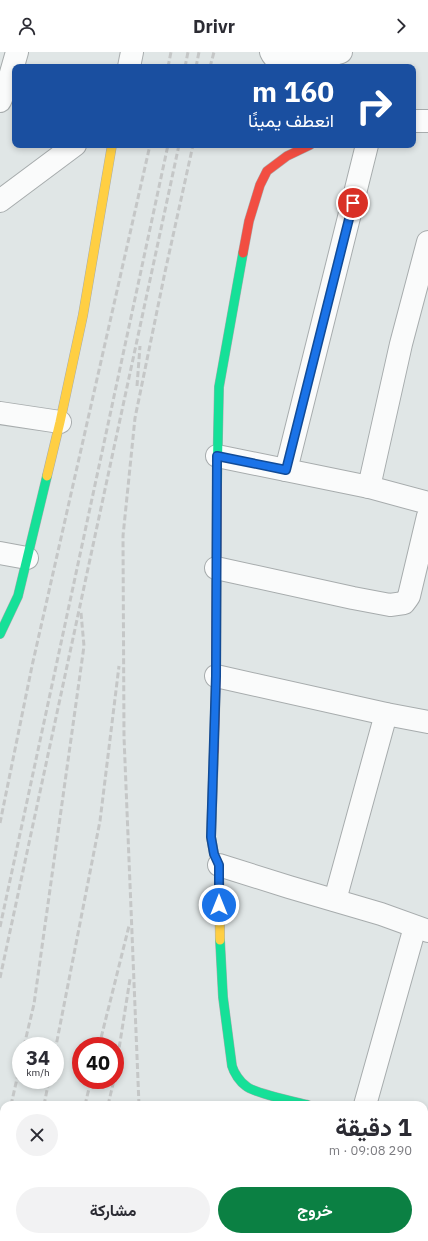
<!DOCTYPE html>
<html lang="ar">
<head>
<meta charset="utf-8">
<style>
	body { margin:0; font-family:"IBM Plex Sans",Vazirmatn,sans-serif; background:#f2f2f3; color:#2b2b33; direction:rtl; height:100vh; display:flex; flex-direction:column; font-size:15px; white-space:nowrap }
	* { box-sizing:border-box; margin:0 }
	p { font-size:13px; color:#7c7c81 }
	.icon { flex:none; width:22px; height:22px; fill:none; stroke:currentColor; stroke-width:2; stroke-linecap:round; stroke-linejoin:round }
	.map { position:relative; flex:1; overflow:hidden; direction:ltr }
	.details { position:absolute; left:0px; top:1049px; width:428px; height:140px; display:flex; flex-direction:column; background:#fff; border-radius:12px 12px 0 0; box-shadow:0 2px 6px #0003; direction:rtl }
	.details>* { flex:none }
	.guide { position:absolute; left:12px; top:12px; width:404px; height:84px; border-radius:8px; box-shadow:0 2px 6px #0003; direction:rtl; background:#1a4fa0; color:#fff; overflow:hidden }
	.speed { position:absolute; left:12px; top:985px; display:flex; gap:8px; font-size:20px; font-weight:700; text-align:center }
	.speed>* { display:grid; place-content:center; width:52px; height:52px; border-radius:50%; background:#fff; box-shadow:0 2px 6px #0003; line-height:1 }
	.speed small { font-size:10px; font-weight:400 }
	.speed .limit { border:6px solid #d22; background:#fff; color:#111 }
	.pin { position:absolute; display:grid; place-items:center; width:34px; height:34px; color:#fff; margin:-17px; border:2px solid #fff; border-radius:50%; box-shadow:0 1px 4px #0007 }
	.me { position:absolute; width:44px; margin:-22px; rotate:0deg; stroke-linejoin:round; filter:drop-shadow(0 0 3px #0008) }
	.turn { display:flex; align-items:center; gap:14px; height:84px; padding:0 16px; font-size:18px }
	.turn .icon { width:52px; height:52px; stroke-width:2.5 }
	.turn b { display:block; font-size:28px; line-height:34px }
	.round { display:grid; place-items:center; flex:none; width:42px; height:42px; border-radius:21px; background:#f2f2f3 }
	.summary { display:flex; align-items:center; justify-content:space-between; height:68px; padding:0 16px }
	h1 { font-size:24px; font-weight:700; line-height:30px }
	.primary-button { display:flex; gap:8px; margin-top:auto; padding:8px 16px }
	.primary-button a { flex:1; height:46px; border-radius:24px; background:#0b8043; color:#fff; font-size:16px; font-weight:700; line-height:46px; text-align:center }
	.primary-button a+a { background:#f2f2f3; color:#2b2b33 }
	header { display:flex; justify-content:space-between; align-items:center; height:52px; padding:0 16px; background:#fff; font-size:18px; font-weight:700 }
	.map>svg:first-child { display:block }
</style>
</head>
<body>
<header><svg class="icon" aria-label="forward" viewBox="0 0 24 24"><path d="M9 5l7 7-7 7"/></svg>Drivr<svg class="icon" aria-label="person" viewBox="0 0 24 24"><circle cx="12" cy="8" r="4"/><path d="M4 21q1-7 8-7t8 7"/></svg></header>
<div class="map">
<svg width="428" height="1189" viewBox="0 0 428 1189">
	<rect width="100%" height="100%" fill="#e0e6e6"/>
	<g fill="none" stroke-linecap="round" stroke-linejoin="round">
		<g stroke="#a7acad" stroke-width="24">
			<g id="street">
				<path d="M271,0C280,21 325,5 341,0"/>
				<polyline points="129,15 132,0"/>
				<polyline points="0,49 9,28 17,0"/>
				<polyline points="413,69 428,69"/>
				<polyline points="0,149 75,93"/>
				<polyline points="0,361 60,370"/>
				<polyline points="217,404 369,435 428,451"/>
				<polyline points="286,418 367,93"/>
				<polyline points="369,435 401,292 428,190"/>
				<polyline points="0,501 27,506"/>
				<polyline points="216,516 353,546 390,553 404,551 407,547 409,544 428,464"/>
				<polyline points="216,624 386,662 428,670"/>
				<polyline points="219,813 289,835 381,862 428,879"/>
				<polyline points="335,848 386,662"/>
				<polyline points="365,1053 415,875"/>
				<polyline points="424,1083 428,1084"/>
				<polyline points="424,1148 428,1150"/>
				<polyline points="308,1189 309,1185"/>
				<polyline points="369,1189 369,1185"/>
			</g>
		</g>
		<g stroke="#a7acad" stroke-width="10">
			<g id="fast">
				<polyline points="217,432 219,335 243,201"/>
				<polyline points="0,582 18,544 47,424"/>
				<path d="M220,888L223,945L232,1014C234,1021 240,1030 246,1034C253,1041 296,1050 308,1053"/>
			</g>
		</g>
		<g stroke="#a7acad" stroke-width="10">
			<g id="slow">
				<polyline points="47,424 60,370 83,263 112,93"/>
				<polyline points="214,700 211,785 214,802 219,813 220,888"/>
			</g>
		</g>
		<g stroke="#a7acad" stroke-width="10">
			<g id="jam">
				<polyline points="243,201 249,169 260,133 267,119 287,104 310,93"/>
				<polyline points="214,700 216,624 217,432"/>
			</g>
		</g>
		<use href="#street" stroke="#fafbfb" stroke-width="22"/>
		<use href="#fast" stroke="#16e098" stroke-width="9"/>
		<use href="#slow" stroke="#ffcf43" stroke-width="9"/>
		<use href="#jam" stroke="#f24e42" stroke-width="9"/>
		<g stroke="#c5c7c7" stroke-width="3" stroke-dasharray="6 3" stroke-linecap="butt">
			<polyline points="168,15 171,0"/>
			<polyline points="185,15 188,0"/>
			<polyline points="196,15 199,0"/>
			<polyline points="210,15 214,0"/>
			<polyline points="137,334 140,294"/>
			<polyline points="0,771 32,614 150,93"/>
			<polyline points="0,875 168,93"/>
			<polyline points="0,926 179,93"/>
			<polyline points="24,994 34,952 84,594 81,561"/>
			<polyline points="99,994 129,874"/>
			<polyline points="55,999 100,769 119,614"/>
			<polyline points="115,1022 130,927"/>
			<polyline points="11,1053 21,1009"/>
			<polyline points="44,1053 49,1028"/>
			<polyline points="85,1053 91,1028"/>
			<polyline points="108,1053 114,1028"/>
			<polyline points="139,1053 124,685 123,484 135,366 165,220 193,93"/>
			<polyline points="0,1104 4,1086"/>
			<polyline points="14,1189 15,1185"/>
			<polyline points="52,1189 53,1185"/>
			<polyline points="76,1189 77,1185"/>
			<polyline points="124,1189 125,1185"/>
		</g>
	</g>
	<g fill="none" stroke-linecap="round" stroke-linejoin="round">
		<g stroke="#114b97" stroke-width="10">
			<polyline id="route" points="219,853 219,813 214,802 211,785 216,624 217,404 286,418 353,151"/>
		</g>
		<use href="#route" stroke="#1a73e8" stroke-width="7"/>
	</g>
</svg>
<div class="speed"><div>34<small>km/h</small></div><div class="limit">40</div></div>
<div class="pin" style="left:353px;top:151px;background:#d93025"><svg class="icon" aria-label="arrive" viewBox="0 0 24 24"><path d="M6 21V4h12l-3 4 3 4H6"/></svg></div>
<svg class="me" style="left:219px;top:853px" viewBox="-20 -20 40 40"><circle r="17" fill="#1a73e8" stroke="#fff" stroke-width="3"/><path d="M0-11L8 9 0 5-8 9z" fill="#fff"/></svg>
<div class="guide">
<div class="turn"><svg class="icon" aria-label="right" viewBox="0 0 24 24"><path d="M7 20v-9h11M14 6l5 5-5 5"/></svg><div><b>160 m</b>انعطف يمينًا</div></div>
</div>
<section class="details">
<div class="summary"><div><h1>1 دقيقة</h1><p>290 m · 09:08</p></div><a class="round"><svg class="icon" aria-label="close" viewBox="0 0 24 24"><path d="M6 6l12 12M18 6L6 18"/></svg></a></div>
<div class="primary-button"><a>خروج</a><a>مشاركة</a></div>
</section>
</div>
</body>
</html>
